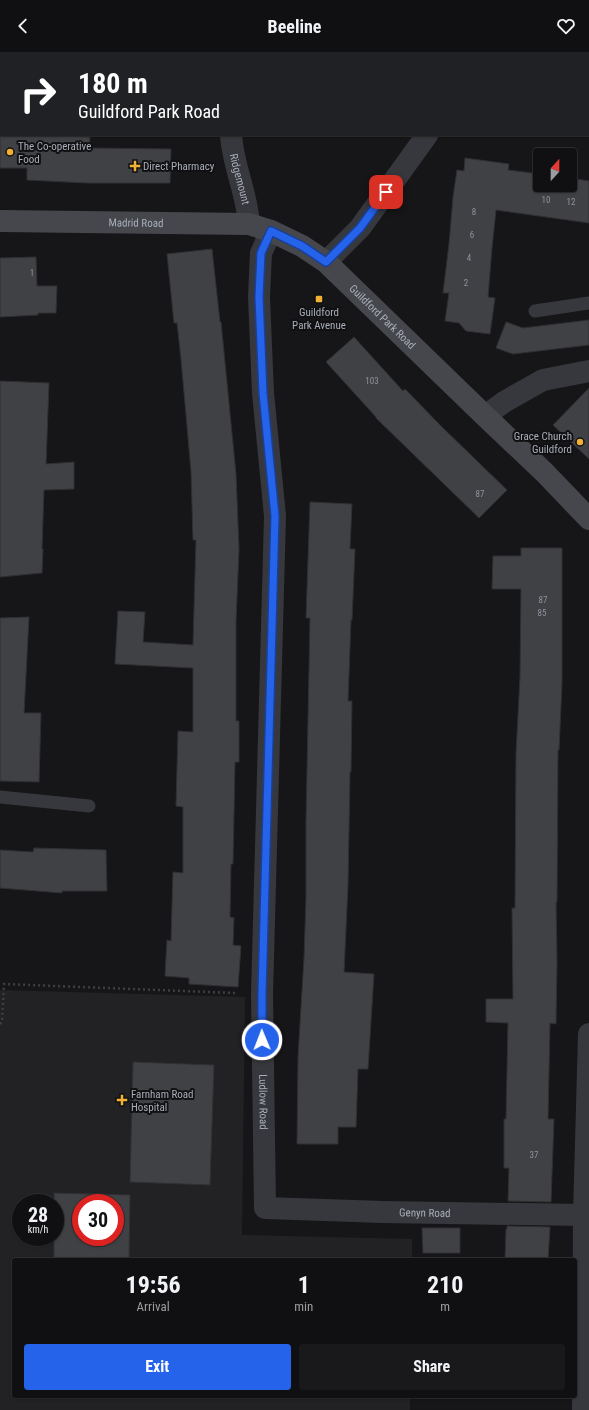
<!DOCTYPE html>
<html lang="en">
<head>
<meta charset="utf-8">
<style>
	body { margin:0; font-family:"Roboto Condensed",sans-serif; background:#19191b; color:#f1f3f6; height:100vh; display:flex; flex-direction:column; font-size:15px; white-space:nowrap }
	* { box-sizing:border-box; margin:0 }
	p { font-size:13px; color:#9c9d9f }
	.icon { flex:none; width:22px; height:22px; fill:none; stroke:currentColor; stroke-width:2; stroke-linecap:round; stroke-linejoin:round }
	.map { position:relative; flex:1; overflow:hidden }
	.drawer { position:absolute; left:12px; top:1206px; width:565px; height:140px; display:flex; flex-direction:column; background:#101012; border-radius:4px; box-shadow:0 1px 3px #0004,0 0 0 1px #303032 }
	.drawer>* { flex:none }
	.guide { position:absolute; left:0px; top:0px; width:589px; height:84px; box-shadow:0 1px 3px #0004,0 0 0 1px #303032; background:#202124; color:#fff; overflow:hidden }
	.needle { width:26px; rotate:21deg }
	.fabs { position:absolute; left:533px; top:96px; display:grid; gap:8px }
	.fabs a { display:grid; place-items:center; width:44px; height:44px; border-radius:4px; background:#101012; box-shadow:0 1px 3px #0004,0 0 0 1px #303032; font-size:20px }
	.speed { position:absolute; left:12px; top:1142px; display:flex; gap:8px; font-size:20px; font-weight:700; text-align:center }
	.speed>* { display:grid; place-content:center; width:52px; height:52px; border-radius:50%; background:#101012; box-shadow:0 1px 3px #0004,0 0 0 1px #303032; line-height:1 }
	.speed small { font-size:10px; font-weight:400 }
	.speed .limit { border:6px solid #d22; background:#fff; color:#111 }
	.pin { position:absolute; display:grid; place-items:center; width:34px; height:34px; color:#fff; margin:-17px; border-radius:8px; box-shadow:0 2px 6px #0006 }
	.me { position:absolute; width:44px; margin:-22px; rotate:359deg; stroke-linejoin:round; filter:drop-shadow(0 0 3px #0008) }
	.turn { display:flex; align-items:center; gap:14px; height:84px; padding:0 12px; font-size:18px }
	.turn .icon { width:52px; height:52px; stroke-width:2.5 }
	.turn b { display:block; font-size:28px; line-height:34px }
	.eta { display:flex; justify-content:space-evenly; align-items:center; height:68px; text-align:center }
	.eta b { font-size:24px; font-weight:700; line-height:28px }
	.button { display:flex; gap:8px; margin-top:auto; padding:8px 12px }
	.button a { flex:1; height:46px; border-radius:4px; background:#2563eb; color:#fff; font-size:16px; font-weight:700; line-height:46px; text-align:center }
	.button a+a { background:#19191b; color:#f1f3f6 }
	header { display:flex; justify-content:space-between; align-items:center; height:52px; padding:0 12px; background:#101012; font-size:18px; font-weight:700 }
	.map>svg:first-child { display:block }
</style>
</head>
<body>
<header><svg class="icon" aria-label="back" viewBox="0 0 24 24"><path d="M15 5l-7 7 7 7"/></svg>Beeline<svg class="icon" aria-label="heart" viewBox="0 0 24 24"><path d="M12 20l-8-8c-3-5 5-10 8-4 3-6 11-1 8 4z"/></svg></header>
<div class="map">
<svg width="589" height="1358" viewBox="0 0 589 1358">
	<rect width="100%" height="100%" fill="#161618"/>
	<path fill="#222225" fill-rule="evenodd" d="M0,938L245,945L242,1183L412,1187V1208H14V1344H410V1358H0ZM21,1151H55V1185H21ZM81,1151H115V1185H81Z"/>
	<g fill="#404145" stroke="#303034" fill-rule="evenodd">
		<polygon points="0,83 41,83 90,85 89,96 171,97 170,131 87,131 27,128 27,116 0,116"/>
		<polygon points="465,106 509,112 508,118 540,122 540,133 570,133 570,126 589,129 589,171 496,158 492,196 488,245 495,246 490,282 466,279 459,271 445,269 449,241 443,241 449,192 453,145 457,118 464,119"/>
		<polygon points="212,197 220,270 221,270 236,422 239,497 236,569 236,669 239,669 239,710 235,710 233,812 231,812 230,865 234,866 233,893 241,894 238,935 189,932 189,926 165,924 167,888 171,889 173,820 183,821 183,755 176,754 178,679 193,680 193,616 115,612 118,559 145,560 143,590 193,593 196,488 193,488 191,419 181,307 177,271 174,271 167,202"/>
		<polygon points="36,205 37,234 57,234 56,261 38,261 38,263 0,265 0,206"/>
		<polygon points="589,268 589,293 513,302 496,296 506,270 523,276"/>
		<polygon points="354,285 403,339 405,337 442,375 507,438 479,466 376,366 376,365 326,310"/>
		<polygon points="0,329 49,331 46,412 74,410 74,437 44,438 42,497 43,497 42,521 0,525"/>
		<polygon points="589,336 589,407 553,373"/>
		<polygon points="310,450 352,452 350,497 355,497 352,568 351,568 348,649 352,649 351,720 350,720 348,833 344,920 374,922 368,1017 358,1017 356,1075 338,1075 338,1092 297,1092 298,1005 304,906 306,847 306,770 310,566 306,566"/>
		<polygon points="521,496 562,496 562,632 559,698 558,698 557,850 556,850 557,910 556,972 550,971 548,1067 554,1067 551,1150 508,1149 509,1116 504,1116 504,1067 506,1067 508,971 486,970 486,947 513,947 512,856 515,856 516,702 520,625 521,537 492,537 493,504 521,504"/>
		<polygon points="29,565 24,661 41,661 39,730 0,729 0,566"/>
		<polygon points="34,796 106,798 107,839 62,839 62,841 0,836 0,798 33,800"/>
		<polygon points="133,1010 214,1013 210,1133 130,1130"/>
		<path d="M54,1141L130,1143L129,1208H54V1185H55ZM81,1151H115V1185H81Z"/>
		<polygon points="507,1174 550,1175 548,1208 505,1208 506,1177 507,1177"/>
		<polygon points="422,1176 460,1176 460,1201 423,1201"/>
	</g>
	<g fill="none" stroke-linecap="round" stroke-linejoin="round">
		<polyline stroke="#3d3f44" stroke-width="2.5" stroke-dasharray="2 3" stroke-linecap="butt" points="0,972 2,970 4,932 235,941"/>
		<g stroke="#37383d" stroke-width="13">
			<polyline points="535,259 589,251"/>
			<polyline points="0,745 89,754"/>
		</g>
		<g stroke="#37383d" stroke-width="22">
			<polyline points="226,0 226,1"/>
			<polyline points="424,0 424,1"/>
			<polyline points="588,72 589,73"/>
			<path id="s1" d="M231,83C233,114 247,141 249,172"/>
			<path id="s2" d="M271,179L261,201L259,245L263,341L275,464L262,942L265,1156L383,1160L584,1163"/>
			<polyline points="326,210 360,176 427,83"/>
			<polyline points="485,364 504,350 543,328 589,319"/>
			<polyline points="583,1358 584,1163 589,982"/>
		</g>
		<path stroke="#45474d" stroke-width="22" id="s3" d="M0,169L249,172L271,179L302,194L326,210L485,364L545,421L589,467"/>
	</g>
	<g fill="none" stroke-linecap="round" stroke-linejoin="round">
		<g stroke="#184099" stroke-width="10">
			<polyline id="route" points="262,988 262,942 275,464 263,341 259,245 261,201 271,179 302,194 326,210 360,176 386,140"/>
		</g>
		<use href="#route" stroke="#2563eb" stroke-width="7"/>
	</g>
	<g fill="#f2b134" stroke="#111113" stroke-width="1.5">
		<circle cx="10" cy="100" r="4"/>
		<path d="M133 108h4v4h4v4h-4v4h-4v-4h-4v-4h4z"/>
		<rect x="315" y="243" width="8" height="8" rx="2"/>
		<circle cx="580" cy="390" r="4"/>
		<path d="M120 1042h4v4h4v4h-4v4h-4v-4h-4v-4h4z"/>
	</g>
	<g text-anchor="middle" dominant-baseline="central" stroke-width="4" stroke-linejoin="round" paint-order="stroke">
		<g font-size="9" fill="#8e929b">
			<text x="546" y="148">10</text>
			<text x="571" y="150">12</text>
			<text x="474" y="160">8</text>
			<text x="472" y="183">6</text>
			<text x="469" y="206">4</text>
			<text x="32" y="221">1</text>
			<text x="466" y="231">2</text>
			<text x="372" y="329">103</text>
			<text x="480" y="442">87</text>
			<text x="543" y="548">87</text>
			<text x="542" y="561">85</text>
			<text x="534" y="1103">37</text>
		</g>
		<g font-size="11" fill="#a8adb8" stroke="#111113" text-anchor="start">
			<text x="18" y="94">The Co-operative<tspan x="18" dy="13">Food</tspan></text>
			<text x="143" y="114">Direct Pharmacy</text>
			<text x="319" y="260" text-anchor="middle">Guildford<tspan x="319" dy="13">Park Avenue</tspan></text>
			<text x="572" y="384" text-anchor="end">Grace Church<tspan x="572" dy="13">Guildford</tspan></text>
			<text x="131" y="1042">Farnham Road<tspan x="131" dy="13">Hospital</tspan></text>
		</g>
		<g font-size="11" fill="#a8adb8" stroke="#111113">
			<text stroke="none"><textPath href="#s1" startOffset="45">Ridgemount</textPath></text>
			<text stroke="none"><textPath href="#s3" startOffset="136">Madrid Road</textPath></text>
			<text stroke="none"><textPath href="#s3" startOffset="414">Guildford Park Road</textPath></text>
			<text stroke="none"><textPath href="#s2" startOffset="874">Ludlow Road</textPath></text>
			<text stroke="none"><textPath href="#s2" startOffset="1140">Genyn Road</textPath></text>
		</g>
	</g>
</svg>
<div class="fabs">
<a><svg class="needle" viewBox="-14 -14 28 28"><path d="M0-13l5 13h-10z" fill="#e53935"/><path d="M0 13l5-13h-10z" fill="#9c9d9f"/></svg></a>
</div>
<div class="speed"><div>28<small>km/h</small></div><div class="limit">30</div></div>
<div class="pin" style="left:386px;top:140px;background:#d93025"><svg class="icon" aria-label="arrive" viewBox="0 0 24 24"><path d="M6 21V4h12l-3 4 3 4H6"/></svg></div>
<svg class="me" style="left:262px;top:988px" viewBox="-20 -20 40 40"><circle r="17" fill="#2563eb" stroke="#fff" stroke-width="3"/><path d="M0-11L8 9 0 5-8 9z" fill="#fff"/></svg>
<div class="guide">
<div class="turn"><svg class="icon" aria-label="right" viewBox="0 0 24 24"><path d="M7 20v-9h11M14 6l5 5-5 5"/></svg><div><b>180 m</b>Guildford Park Road</div></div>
</div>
<section class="drawer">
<div class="eta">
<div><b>19:56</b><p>Arrival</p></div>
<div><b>1</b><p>min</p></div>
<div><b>210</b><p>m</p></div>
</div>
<div class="button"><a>Exit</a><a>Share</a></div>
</section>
</div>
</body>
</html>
